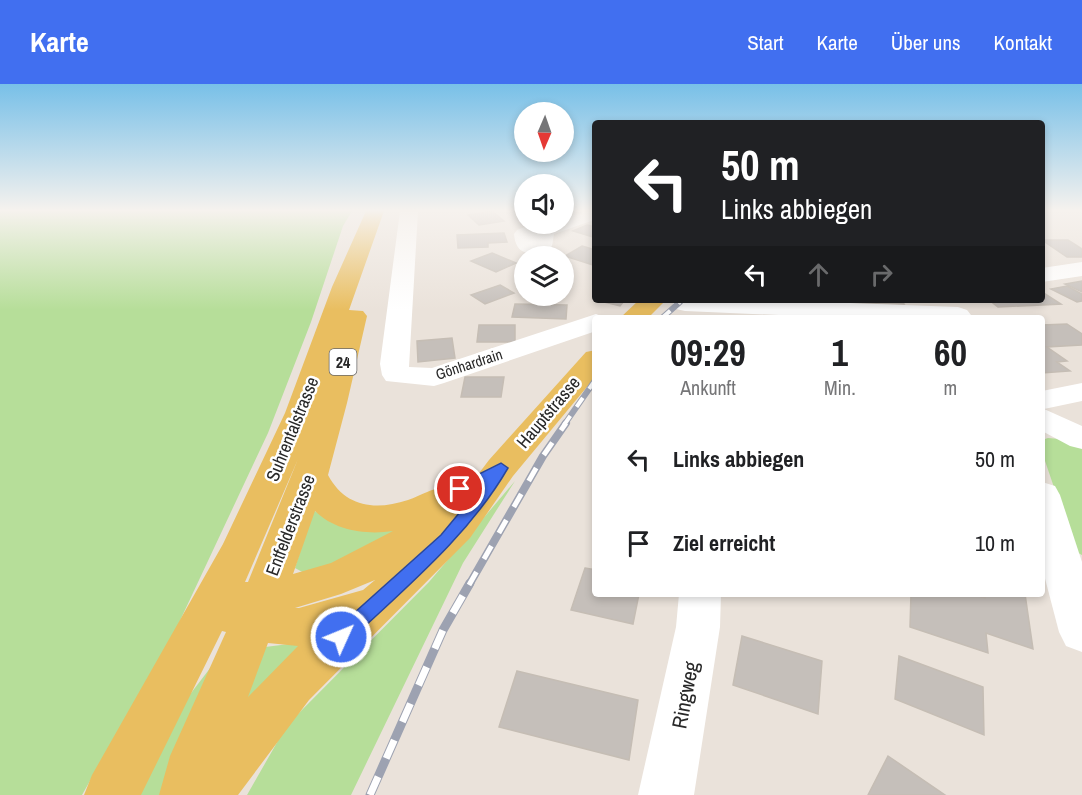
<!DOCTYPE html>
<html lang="de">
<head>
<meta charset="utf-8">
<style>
	body { margin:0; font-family:"Archivo Narrow",sans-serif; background:#f2f2f2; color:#202124; height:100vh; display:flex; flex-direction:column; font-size:22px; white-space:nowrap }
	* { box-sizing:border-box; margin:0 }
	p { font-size:20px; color:#757577 }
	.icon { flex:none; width:33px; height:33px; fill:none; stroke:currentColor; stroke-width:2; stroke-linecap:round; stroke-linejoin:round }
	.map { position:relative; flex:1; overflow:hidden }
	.side { position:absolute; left:592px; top:231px; width:453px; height:282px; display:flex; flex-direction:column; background:#fff; border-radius:6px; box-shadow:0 3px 9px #0003 }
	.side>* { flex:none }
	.hud { position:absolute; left:592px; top:36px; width:453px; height:183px; border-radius:6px; box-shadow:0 3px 9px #0003; background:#202124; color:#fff; overflow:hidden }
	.needle { width:39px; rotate:182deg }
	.fabs { position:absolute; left:514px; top:18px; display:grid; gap:12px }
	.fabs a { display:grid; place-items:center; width:60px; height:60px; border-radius:50%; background:#fff; box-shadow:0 3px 9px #0003; font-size:30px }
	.pin { position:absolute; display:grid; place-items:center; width:51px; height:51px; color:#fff; margin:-26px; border:3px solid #fff; border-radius:50%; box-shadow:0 2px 6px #0007 }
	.me { position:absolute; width:66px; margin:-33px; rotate:46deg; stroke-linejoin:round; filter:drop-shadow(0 0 4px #0008) }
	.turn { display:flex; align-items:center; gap:21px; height:126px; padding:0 30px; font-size:27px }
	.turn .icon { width:78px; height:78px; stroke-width:2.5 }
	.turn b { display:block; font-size:42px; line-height:51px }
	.lanes { display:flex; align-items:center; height:57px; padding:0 30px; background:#0003; justify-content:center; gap:30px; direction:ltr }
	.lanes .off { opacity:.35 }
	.eta { display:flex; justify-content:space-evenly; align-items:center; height:102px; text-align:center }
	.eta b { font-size:36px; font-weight:700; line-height:42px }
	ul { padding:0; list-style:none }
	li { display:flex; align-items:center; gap:18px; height:84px; padding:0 30px }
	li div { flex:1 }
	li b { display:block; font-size:22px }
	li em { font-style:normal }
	header { display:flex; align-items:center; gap:36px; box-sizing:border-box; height:84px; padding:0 30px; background:#416ff0; color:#fff }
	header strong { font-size:28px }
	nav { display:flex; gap:33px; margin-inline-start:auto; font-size:21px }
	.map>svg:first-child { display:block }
</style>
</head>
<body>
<header>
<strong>Karte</strong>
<nav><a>Start</a><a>Karte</a><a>Über uns</a><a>Kontakt</a></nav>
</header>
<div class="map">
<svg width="1082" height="711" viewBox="0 0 1082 711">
	<rect width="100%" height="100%" fill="#eae2da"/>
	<g fill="#b6de99">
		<polygon points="0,127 352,127 343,142 311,238 268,349 177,543 82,711 0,711"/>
		<polygon points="1048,354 1060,355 1082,364 1082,471 1076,468 1043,371 1042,356"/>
		<polygon points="515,397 463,479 351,711 247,711 287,641 429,498"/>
		<polygon points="313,426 338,441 412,439 363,472 306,490 295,484"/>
		<polygon points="313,557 236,638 265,563"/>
		<polygon points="224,566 164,711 135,711 188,613"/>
	</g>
	<g fill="#c5bfba" stroke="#c5bdb4" stroke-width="1.5">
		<polygon points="492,127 504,137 479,141 468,131"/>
		<polygon points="587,141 596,143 596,154 573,147"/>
		<polygon points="504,149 507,158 488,159 488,163 458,164 457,151"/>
		<polygon points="1042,156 1068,156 1082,165 1082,173 1067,173"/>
		<polygon points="582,162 596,166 596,182 565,172"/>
		<polygon points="492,169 516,179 496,188 471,177"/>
		<polygon points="1082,197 1082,208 1065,200"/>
		<polygon points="500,201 514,209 485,220 471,211"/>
		<polygon points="1067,202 1082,210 1082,217 1077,218 1051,205"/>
		<polygon points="1042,208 1061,220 998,223 989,216 1042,216"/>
		<polygon points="596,216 625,216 620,222"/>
		<polygon points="849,216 901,216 904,220 851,219"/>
		<polygon points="515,220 567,221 566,235 512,233"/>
		<polygon points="1067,240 1082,250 1082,261 1047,263 1067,277 1057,278 1070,287 1042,289 1042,241"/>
		<polygon points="479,241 515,241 515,258 477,258"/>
		<polygon points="452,254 455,274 418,278 417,257"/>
		<polygon points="465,293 504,293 501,313 461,313"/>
		<polygon points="585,484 596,486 596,510 639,510 633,540 571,526"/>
		<polygon points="911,510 972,510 985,514 984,510 1025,510 1033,565 986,549 988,569 910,543"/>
		<polygon points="742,552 822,577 818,630 733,601"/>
		<polygon points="899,572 983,603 984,651 895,615"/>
		<polygon points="517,587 638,616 629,676 499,643"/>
		<polygon points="888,672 945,711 868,711"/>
	</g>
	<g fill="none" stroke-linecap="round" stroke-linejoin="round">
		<g fill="#fff" fill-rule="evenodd">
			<polygon points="400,127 418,127 409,283 432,284 587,233 596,230 606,234 596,234 596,247 444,299 434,302 386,297 382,291 380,280"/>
			<path d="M586,127L594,128L596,131L594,136L554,150L552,162L549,166C532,171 516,173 514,150L517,146L530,141L564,140V134Z"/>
			<polygon points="1082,178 1082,192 1042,198 1042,184"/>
			<polygon points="676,216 769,216 958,223 967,226 971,231 968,234 848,234 685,227 676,225 673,220"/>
			<polygon points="1082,299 1082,317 1044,325 1082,342 1082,365 1070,362 1042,347 1042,307"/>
			<polygon points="1042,398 1055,402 1060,411 1082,478 1082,568 1066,562 1059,548 1042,483"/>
			<polygon points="679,510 721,510 720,543 694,711 638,711 676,543"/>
		</g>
		<g fill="#e9be60" fill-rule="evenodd">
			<path d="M366,127H384L349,226L363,227L367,232L347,319L328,391C345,423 375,427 408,416C428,409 436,400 457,406L461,413L489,376L586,268L596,266V292L513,392L470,454L309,616L238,711H159L170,672L226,548L222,547L141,711H84L92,691L223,460L285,329L332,203ZM298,375L248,498H245ZM315,427C335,447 367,451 393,447L331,479L293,490ZM375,496L363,506L299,524H295L341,510ZM268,559L298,562L248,613Z"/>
			<polygon points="639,216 666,216 648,234 620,234"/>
		</g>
		<g stroke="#9da2b1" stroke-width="4.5">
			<polyline id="rail-far3" points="678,219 682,216"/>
		</g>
		<g stroke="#9da2b1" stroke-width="6">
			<g id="rail-far2">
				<polyline points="662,234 680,218"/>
				<polyline points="564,341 596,295"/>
			</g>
		</g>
		<g stroke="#9da2b1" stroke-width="8">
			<polyline id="rail-far1" points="469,501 543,372 566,339"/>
		</g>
		<g stroke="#9da2b1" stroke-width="9">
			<polyline id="rail" points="370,711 443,546 470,499"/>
		</g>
		<use href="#rail-far3" stroke="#fff" stroke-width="3" stroke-dasharray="9" stroke-linecap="butt"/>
		<use href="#rail-far2" stroke="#fff" stroke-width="4" stroke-dasharray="11" stroke-linecap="butt"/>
		<use href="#rail-far1" stroke="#fff" stroke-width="5" stroke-dasharray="15" stroke-linecap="butt"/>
		<use href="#rail" stroke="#fff" stroke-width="7" stroke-dasharray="20" stroke-linecap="butt"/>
	</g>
	<linearGradient id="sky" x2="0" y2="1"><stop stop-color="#78c0e8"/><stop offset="0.56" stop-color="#f6f2ee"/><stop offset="1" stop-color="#f6f2ee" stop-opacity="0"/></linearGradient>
	<rect width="1082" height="226" fill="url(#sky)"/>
	<path fill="#416ff0" stroke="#2a489c" stroke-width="1.5" d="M501,379L508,384C468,453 405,504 347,559L341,561L334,559L331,553L334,547L441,451L484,399L460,411L455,409L453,405L455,402Z"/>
	<g text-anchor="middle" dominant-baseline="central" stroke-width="5" stroke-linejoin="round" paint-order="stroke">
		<g font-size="15" fill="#282828" stroke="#fff">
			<text transform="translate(469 280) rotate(-18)">Gönhardrain</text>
		</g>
		<rect fill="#fff" stroke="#686868" stroke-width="1.5" x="329.5" y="265" width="27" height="26" rx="4.5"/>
		<g font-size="16" font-weight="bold" fill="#282828">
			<text x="343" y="278">24</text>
		</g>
		<g font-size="18" fill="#282828" stroke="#fff">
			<text transform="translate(548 328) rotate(-50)">Hauptstrasse</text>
			<text transform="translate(292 345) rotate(-68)">Suhrentalstrasse</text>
			<text transform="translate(290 441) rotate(-69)">Entfelderstrasse</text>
		</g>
		<g font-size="21" fill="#282828" stroke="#fff">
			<text transform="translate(685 611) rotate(-79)">Ringweg</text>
		</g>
	</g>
</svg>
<div class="fabs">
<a><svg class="needle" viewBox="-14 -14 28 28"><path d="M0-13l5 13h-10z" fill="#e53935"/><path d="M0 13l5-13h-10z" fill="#757577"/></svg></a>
<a><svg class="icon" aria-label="sound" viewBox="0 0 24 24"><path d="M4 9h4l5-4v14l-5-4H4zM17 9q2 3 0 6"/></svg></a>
<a><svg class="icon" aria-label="layers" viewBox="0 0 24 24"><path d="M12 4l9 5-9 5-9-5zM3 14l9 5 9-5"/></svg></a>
</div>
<div class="pin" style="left:460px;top:405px;background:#d93025"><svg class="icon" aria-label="arrive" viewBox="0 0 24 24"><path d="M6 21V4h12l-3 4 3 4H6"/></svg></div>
<svg class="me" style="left:341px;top:553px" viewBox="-20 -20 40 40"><circle r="17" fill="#416ff0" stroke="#fff" stroke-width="3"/><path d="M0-11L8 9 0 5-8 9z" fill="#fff"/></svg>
<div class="hud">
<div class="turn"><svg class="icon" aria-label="left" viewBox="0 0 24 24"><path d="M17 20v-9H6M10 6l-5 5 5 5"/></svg><div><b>50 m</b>Links abbiegen</div></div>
<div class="lanes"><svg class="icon" aria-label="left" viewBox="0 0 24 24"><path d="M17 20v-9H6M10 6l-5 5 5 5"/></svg><svg class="icon off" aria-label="ahead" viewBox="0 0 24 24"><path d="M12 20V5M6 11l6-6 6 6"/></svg><svg class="icon off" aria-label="right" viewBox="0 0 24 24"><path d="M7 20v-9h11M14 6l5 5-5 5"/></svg></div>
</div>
<section class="side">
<div class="eta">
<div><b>09:29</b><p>Ankunft</p></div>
<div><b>1</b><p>Min.</p></div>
<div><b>60</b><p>m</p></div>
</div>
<ul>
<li><svg class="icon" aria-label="left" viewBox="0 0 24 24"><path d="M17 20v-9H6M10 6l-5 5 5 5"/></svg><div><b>Links abbiegen</b></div><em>50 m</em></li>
<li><svg class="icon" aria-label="arrive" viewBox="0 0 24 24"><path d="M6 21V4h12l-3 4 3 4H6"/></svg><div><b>Ziel erreicht</b></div><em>10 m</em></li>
</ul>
</section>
</div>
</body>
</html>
